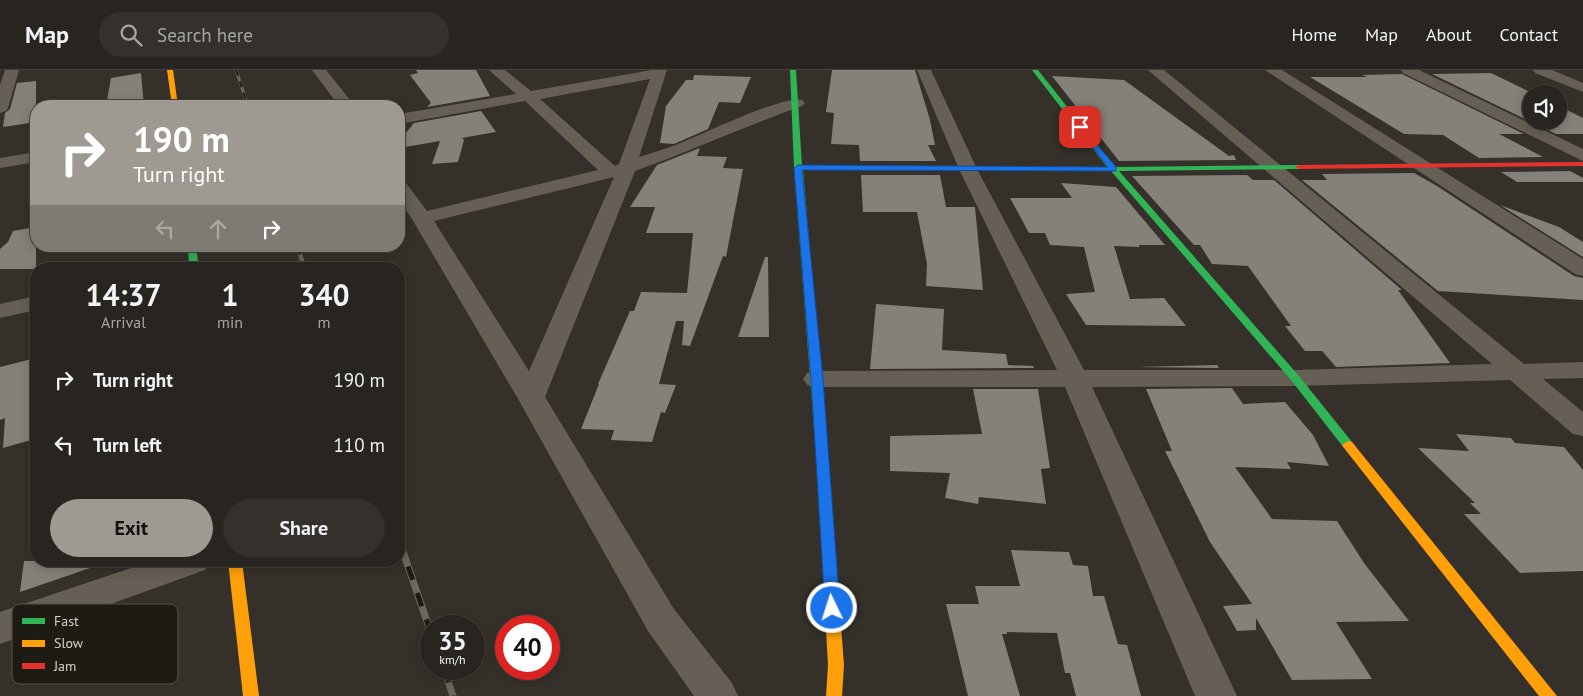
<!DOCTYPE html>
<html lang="en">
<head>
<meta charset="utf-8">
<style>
	body { margin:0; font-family:"PT Sans",sans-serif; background:#34312d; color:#f1f3f6; height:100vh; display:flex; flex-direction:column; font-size:19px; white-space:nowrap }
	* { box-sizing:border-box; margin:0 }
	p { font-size:16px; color:#a5a5a5 }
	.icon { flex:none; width:28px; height:28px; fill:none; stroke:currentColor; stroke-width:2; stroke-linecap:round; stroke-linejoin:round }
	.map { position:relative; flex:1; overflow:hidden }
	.drawer { position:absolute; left:30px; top:192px; width:375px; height:305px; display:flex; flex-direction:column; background:#282520; border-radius:20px; box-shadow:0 2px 12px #0003,0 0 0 1px #44423e }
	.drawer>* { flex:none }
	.top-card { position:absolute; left:30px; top:30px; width:375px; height:152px; border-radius:20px; box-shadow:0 2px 12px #0003,0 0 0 1px #44423e; background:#9e9991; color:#fff; overflow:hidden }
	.controls { position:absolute; left:1522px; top:15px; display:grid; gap:10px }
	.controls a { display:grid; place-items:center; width:45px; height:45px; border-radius:50%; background:#282520; box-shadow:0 2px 12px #0003,0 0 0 1px #44423e; font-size:25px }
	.speed { position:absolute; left:420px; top:545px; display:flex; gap:10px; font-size:25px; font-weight:700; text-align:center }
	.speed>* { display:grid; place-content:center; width:65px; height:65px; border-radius:50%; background:#282520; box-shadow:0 2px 12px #0003,0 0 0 1px #44423e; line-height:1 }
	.speed small { font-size:12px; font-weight:400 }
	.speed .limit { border:8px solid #d22; background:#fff; color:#111 }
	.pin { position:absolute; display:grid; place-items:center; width:42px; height:42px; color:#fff; margin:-21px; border-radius:10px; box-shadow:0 2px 8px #0006 }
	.me { position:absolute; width:55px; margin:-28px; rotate:356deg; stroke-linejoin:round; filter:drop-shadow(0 0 4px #0008) }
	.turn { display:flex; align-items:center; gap:18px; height:105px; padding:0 20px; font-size:22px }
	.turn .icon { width:65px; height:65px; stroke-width:2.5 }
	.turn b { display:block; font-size:35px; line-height:42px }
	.lanes { display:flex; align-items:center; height:48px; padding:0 20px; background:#0003; justify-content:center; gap:25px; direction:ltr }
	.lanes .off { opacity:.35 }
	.eta { display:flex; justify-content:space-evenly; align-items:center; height:85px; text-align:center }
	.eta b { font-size:30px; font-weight:800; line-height:35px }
	.primary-button { display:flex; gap:10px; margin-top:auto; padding:10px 20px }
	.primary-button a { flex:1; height:58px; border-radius:30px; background:#9e9991; color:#111; font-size:20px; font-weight:800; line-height:58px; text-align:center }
	.primary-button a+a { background:#34312d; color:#f1f3f6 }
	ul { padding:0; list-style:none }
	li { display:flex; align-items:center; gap:15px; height:65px; padding:0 20px }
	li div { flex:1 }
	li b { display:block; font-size:19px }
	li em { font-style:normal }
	header { display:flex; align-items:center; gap:30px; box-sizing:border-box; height:70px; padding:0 25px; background:#282520; border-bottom:1px solid #44423e }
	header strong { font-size:24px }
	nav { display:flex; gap:28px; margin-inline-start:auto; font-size:18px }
	.search { width:350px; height:45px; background:#34312d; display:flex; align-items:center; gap:12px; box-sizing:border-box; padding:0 18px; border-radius:28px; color:#a5a5a5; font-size:19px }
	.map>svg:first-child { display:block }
</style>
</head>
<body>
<header>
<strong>Map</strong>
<div class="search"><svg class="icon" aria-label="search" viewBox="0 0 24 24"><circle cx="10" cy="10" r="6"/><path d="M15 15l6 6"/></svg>Search here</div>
<nav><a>Home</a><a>Map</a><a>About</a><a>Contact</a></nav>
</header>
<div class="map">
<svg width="1583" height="626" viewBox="0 0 1583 626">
	<rect width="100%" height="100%" fill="#35312a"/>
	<g fill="#84807a">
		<polygon points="416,0 476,0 490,26 427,37 431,33 410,5 418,3"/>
		<polygon points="832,0 915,0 930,50 935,75 928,75 936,91 860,91 859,75 831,74 834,43 826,42"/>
		<polygon points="141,3 144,36 106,36 111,8"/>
		<polygon points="1491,3 1534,24 1531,24 1531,51 1559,51 1559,36 1583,48 1583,64 1556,64 1432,4"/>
		<polygon points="1402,4 1524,64 1499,64 1543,87 1479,88 1443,65 1404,64 1310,7 1367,7 1362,5"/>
		<polygon points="694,5 751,7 740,33 719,32 708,59 674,74 660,73 666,36 686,10 693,10"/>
		<polygon points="1052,6 1124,10 1229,86 1234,85 1236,90 1119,91"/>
		<polygon points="36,11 36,52 3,57 5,43 10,39 17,13"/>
		<polygon points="481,41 496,62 462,68 464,70 458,92 432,94 440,71 399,78 399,71 414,53"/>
		<polygon points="700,78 697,86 727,87 723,98 743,99 726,187 723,186 690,276 682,275 684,251 676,251 659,314 676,315 665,343 661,342 652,372 611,370 614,360 581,359 599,314 598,314 630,241 634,241 641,222 687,223 693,163 646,163 655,137 630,137 657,95"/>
		<polygon points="1570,101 1583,108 1583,112 1517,112 1501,102"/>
		<polygon points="1414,103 1437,116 1574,206 1583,208 1583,230 1438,221 1302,110 1327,110 1322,104"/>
		<polygon points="861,105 940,105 946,137 975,137 983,220 926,216 927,194 917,142 863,142"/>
		<polygon points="1247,105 1253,110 1274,110 1402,220 1398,220 1450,293 1336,297 1322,281 1305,281 1285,256 1291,256 1248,196 1212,194 1200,175 1194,175 1132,106"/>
		<polygon points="1061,113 1116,117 1165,175 1139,175 1139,177 1114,176 1130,229 1164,228 1186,256 1086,255 1066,224 1095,222 1084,177 1050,175 1045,163 1029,163 1010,128 1072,128"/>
		<polygon points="1500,135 1559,157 1583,172 1583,187"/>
		<polygon points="36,157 36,199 0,199 0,179 8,172 13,161"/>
		<polygon points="765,187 768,187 769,267 738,267"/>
		<polygon points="876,234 944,239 942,280 1006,284 1008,295 1033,296 1034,298 870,299"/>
		<polygon points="36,288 36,336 31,370 3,378 5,348 0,350 0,297"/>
		<polygon points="1217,295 1219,298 1136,297"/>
		<polygon points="1232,318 1243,334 1285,332 1313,365 1329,396 1287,392 1291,399 1235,397 1272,449 1337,451 1364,493 1409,551 1336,552 1372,609 1292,610 1256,548 1256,560 1237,561 1223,536 1252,534 1210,472 1165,381 1172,381 1146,319"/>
		<polygon points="973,319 1038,319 1050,398 1041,399 1046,434 979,427 978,434 945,428 950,403 890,401 890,366 982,364"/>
		<polygon points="1456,364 1511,368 1515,373 1564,377 1583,400 1583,501 1520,503 1464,444 1481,444 1470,433 1475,433 1418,378 1469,381"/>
		<polygon points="1011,480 1069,482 1073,495 1088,496 1093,526 1104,526 1118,574 1127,575 1141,626 1076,626 1070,603 1065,603 1057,563 1007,562 1007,564 1002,564 1020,626 968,626 946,534 979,534 975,516 1020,516"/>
		<polygon points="24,491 98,491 99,495 20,522"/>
	</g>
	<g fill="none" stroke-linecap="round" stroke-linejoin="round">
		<g fill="#665f55" fill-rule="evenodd">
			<polygon points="5,0 19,0 8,38 6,41 0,43 0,15"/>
			<polygon points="312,0 326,0 355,36 339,36"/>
			<path d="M489,0H505L531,21L652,0H667L639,87C654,82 669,78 683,72C705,63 784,25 802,30L805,33L802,36C746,56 691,81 635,101L545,327L674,539L732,613L738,626H694L648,561L517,327L412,149L399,130V111L406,113L427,141L598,100L525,31L399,54V44L516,24ZM650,9L619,94L615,96L540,29ZM614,107L529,301L434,151Z"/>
			<polygon points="917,0 931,0 977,99 1084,300 1295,300 1492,294 1148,0 1164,0 1524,294 1583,292 1583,308 1543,309 1583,342 1583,366 1573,364 1510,310 1295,316 1092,317 1237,626 1195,626 1065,317 817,317 807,315 803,309 807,303 817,301 1057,300 959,99"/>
			<polygon points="1265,0 1282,0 1583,189 1583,206 1575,204"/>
			<polygon points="1401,0 1419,0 1583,79 1583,91 1403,3"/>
			<polygon points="1533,0 1552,0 1583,13 1583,22 1535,3"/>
			<polygon points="36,82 36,92 0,98 0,88"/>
			<polygon points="36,226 36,240 0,248 0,234"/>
			<polygon points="152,491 210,491 205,500 0,574 0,542"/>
		</g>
		<g fill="#30b455" fill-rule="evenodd">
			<polygon points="790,0 796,0 802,96 1107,97 1032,0 1038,0 1115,97 1302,95 1302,99 1299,99 1119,101 1299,306 1352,372 1354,375 1352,378 1344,378 1291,310 1111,101 803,100 829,399 828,402 818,402 817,399 794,98"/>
			<polygon points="188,176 196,176 199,199 189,199"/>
		</g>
		<g fill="#ff9f0a" fill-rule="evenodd">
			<polygon points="167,0 173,0 178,36 172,36"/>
			<polygon points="1348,371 1352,372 1557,626 1539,626 1344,378 1342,375"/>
			<polygon points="823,395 828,396 829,399 844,595 842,626 826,626 828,595 817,399 818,396"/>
			<polygon points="228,491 242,491 259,626 243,626"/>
		</g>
		<polygon fill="#e5322d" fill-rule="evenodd" points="1583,92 1583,96 1299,99 1295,97 1299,95"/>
		<g stroke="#6b675f" stroke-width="3">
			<polyline id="rail-far2" points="236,0 248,36"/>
		</g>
		<g stroke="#6b675f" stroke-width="4.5">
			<polyline id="rail-far1" points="297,176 305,199"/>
		</g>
		<g stroke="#6b675f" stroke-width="7">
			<g id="rail">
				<polyline points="399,470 431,563"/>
				<polyline points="444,599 453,626"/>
			</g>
		</g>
		<use href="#rail-far2" stroke="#1e1b14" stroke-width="2" stroke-dasharray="6" stroke-linecap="butt"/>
		<use href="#rail-far1" stroke="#1e1b14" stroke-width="3" stroke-dasharray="9" stroke-linecap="butt"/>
		<use href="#rail" stroke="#1e1b14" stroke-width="5" stroke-dasharray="14" stroke-linecap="butt"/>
	</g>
	<polygon fill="#1a73e8" stroke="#114b97" points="1080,55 1116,97 1116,101 802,100 823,309 840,538 838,543 832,544 827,543 825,538 811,309 794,98 798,95 1108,97 1077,57"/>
	<rect x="12" y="534" width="166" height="80" rx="8" fill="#1e1b14" stroke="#55524a" stroke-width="1"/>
	<rect x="22" y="548" width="23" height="6" fill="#30b455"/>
	<rect x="22" y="570" width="23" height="7" fill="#ff9f0a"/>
	<rect x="22" y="593" width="23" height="6" fill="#e5322d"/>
	<g font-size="14" fill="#d6d1c8">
		<text x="54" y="556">Fast</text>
		<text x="54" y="578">Slow</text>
		<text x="54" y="601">Jam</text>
	</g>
</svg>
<div class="controls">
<a><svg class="icon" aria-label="sound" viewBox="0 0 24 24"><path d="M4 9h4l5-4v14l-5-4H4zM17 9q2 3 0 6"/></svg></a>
</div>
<div class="speed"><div>35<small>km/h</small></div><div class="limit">40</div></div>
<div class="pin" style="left:1080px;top:57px;background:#d93025"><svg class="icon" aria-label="arrive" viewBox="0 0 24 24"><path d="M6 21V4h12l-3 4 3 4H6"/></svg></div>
<svg class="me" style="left:832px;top:538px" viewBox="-20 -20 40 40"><circle r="17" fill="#1a73e8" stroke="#fff" stroke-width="3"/><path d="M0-11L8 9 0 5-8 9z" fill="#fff"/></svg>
<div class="top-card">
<div class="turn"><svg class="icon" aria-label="right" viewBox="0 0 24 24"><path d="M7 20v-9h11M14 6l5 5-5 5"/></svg><div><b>190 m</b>Turn right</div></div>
<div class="lanes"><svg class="icon off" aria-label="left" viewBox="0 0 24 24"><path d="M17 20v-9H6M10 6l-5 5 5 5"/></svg><svg class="icon off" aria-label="ahead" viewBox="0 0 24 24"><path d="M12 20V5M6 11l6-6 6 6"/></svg><svg class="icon" aria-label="right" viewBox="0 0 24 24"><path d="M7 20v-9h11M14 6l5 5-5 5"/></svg></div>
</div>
<section class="drawer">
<div class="eta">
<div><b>14:37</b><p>Arrival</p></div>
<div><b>1</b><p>min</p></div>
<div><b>340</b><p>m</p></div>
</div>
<ul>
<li><svg class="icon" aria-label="right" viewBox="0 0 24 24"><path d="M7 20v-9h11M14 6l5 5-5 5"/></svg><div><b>Turn right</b></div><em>190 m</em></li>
<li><svg class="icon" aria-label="left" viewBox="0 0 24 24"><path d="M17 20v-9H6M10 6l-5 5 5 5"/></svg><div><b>Turn left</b></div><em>110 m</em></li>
</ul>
<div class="primary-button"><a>Exit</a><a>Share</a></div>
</section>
</div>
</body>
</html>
